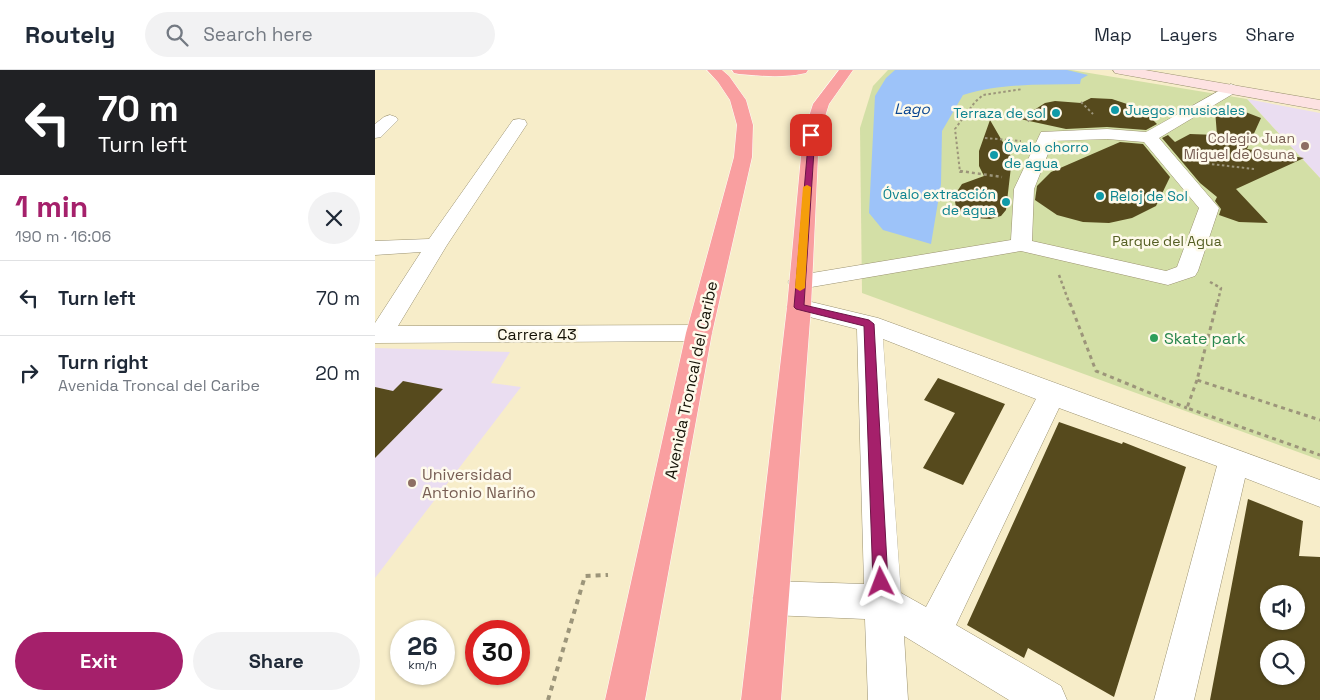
<!DOCTYPE html>
<html lang="en">
<head>
<meta charset="utf-8">
<style>
	body { margin:0; font-family:"Space Grotesk",sans-serif; background:#f2f2f3; color:#1f2937; height:100vh; display:flex; flex-direction:column; font-size:19px; white-space:nowrap }
	* { box-sizing:border-box; margin:0 }
	p { font-size:16px; color:#747a83 }
	.icon { flex:none; width:28px; height:28px; fill:none; stroke:currentColor; stroke-width:2; stroke-linecap:round; stroke-linejoin:round }
	.map { position:relative; flex:1; overflow:hidden }
	.details { display:flex; flex-direction:column; background:#fff; width:375px }
	.details>* { flex:none }
	.hud { background:#202124; color:#fff; overflow:hidden }
	.buttons { position:absolute; left:885px; top:515px; display:grid; gap:10px }
	.buttons a { display:grid; place-items:center; width:45px; height:45px; border-radius:50%; background:#fff; box-shadow:0 1px 4px #0004; font-size:25px }
	.speed { position:absolute; left:15px; top:550px; display:flex; gap:10px; font-size:25px; font-weight:700; text-align:center }
	.speed>* { display:grid; place-content:center; width:65px; height:65px; border-radius:50%; background:#fff; box-shadow:0 1px 4px #0004; line-height:1 }
	.speed small { font-size:12px; font-weight:400 }
	.speed .limit { border:8px solid #d22; background:#fff; color:#111 }
	.pin { position:absolute; display:grid; place-items:center; width:42px; height:42px; color:#fff; margin:-21px; border-radius:10px; box-shadow:0 2px 8px #0006 }
	.me { position:absolute; width:55px; margin:-28px; rotate:357deg; stroke-linejoin:round; filter:drop-shadow(0 0 4px #0008) }
	.turn { display:flex; align-items:center; gap:18px; height:105px; padding:0 15px; font-size:22px }
	.turn .icon { width:65px; height:65px; stroke-width:2.5 }
	.turn b { display:block; font-size:35px; line-height:42px }
	.round { display:grid; place-items:center; flex:none; width:52px; height:52px; border-radius:26px; background:#f2f2f3 }
	.summary { display:flex; align-items:center; justify-content:space-between; height:85px; padding:0 15px }
	h1 { font-size:30px; font-weight:800; line-height:38px; color:#a5206b }
	.primary-button { display:flex; gap:10px; margin-top:auto; padding:10px 15px }
	.primary-button a { flex:1; height:58px; border-radius:30px; background:#a5206b; color:#fff; font-size:20px; font-weight:800; line-height:58px; text-align:center }
	.primary-button a+a { background:#f2f2f3; color:#1f2937 }
	ul { padding:0; list-style:none }
	li { display:flex; align-items:center; gap:15px; height:75px; padding:0 15px; border-top:1px solid #e0e1e3 }
	li div { flex:1 }
	li b { display:block; font-size:19px }
	li em { font-style:normal }
	header { display:flex; align-items:center; gap:30px; box-sizing:border-box; height:70px; padding:0 25px; background:#fff; border-bottom:1px solid #e0e1e3 }
	header strong { font-size:24px }
	nav { display:flex; gap:28px; margin-inline-start:auto; font-size:18px }
	.search { width:350px; height:45px; background:#f2f2f3; display:flex; align-items:center; gap:12px; box-sizing:border-box; padding:0 18px; border-radius:28px; color:#747a83; font-size:19px }
	main { display:flex; flex:1; min-height:0 }
	.map>svg:first-child { display:block }
</style>
</head>
<body>
<header>
<strong>Routely</strong>
<div class="search"><svg class="icon" aria-label="search" viewBox="0 0 24 24"><circle cx="10" cy="10" r="6"/><path d="M15 15l6 6"/></svg>Search here</div>
<nav><a>Map</a><a>Layers</a><a>Share</a></nav>
</header>
<main>
<section class="details">
<div class="hud">
<div class="turn"><svg class="icon" aria-label="left" viewBox="0 0 24 24"><path d="M17 20v-9H6M10 6l-5 5 5 5"/></svg><div><b>70 m</b>Turn left</div></div>
</div>
<div class="summary"><div><h1>1 min</h1><p>190 m · 16:06</p></div><a class="round"><svg class="icon" aria-label="close" viewBox="0 0 24 24"><path d="M6 6l12 12M18 6L6 18"/></svg></a></div>
<ul>
<li><svg class="icon" aria-label="left" viewBox="0 0 24 24"><path d="M17 20v-9H6M10 6l-5 5 5 5"/></svg><div><b>Turn left</b></div><em>70 m</em></li>
<li><svg class="icon" aria-label="right" viewBox="0 0 24 24"><path d="M7 20v-9h11M14 6l5 5-5 5"/></svg><div><b>Turn right</b><p>Avenida Troncal del Caribe</p></div><em>20 m</em></li>
</ul>
<div class="primary-button"><a>Exit</a><a>Share</a></div>
</section>
<div class="map">
<svg width="945" height="630" viewBox="0 0 945 630">
	<rect width="100%" height="100%" fill="#f7edc9"/>
	<g fill="#eaddf1">
		<polygon points="872,29 945,43 945,108"/>
		<polygon points="0,278 135,282 116,313 146,317 0,508"/>
	</g>
	<polygon fill="#d3dfa6" points="513,0 696,0 872,29 945,108 945,390 487,223 485,58 498,16"/>
	<path fill="#9dc3f9" d="M520,0H692L713,5L706,9L705,14C665,15 626,13 588,25L567,61L566,114L556,174L508,160L494,143L500,26L511,8Z"/>
	<g fill="#564a1d" fill-rule="evenodd">
		<polygon points="716,28 737,29 752,34 770,42 782,54 771,60 732,57 691,59 645,49 670,33 680,31 706,33"/>
		<polygon points="860,38 886,48 872,79 929,88 861,119 893,153 864,152 844,145 846,139 840,131 842,127 825,113 787,68 793,65 800,72 815,64 842,65 840,40"/>
		<polygon points="615,50 637,88 631,140 626,146 615,149 601,148 588,144 581,137 579,126 587,114 609,106 604,96 604,81"/>
		<polygon points="745,72 768,74 795,107 781,136 757,148 734,153 708,152 682,145 660,130 662,116 676,102"/>
		<polygon points="563,308 630,334 588,415 548,398 580,343 549,330"/>
		<polygon points="28,311 68,319 0,388 0,317 18,321"/>
		<polygon points="684,352 747,374 748,372 811,397 739,627 653,578 649,588 592,555"/>
		<path d="M873,429L928,451L924,486L945,487V630H835ZM894,524H921V551H894ZM894,579H921V606H894Z"/>
	</g>
	<g fill="none" stroke-linecap="round" stroke-linejoin="round">
		<g stroke="#9b9271" stroke-width="1">
			<g id="street">
				<path d="M856,14L861,16L864,19L861,22L784,68L844,138L823,201L820,206L793,215L646,181L425,219L417,217L413,212L417,207L425,205L636,170L639,119L666,62L732,59L771,62ZM732,69L769,72L824,138L802,197L791,201L657,171L659,119L678,71Z"/>
				<polygon points="15,45 21,47 23,50 6,67 0,68 0,54 9,47"/>
				<polygon points="144,49 150,50 152,54 72,175 23,256 324,255 333,257 337,263 333,269 324,271 0,273 0,253 46,182 0,185 0,171 54,169 138,50"/>
				<path d="M424,229L503,248L945,410V437L870,408L819,630H779L842,396L684,338L581,555L686,616L692,630H634L529,566L533,630H493L490,549L396,545L383,540L378,528L383,516L396,511L489,514L482,259L415,242L412,237L415,232ZM508,269L661,329L551,537L526,523Z"/>
			</g>
		</g>
		<g stroke="#9b9271" stroke-width="1">
			<polygon id="secondary" points="738,0 770,0 945,30 945,40 745,4 740,3"/>
		</g>
		<g stroke="#fff" stroke-width="1">
			<g id="highway">
				<polygon points="332,0 347,0 354,6 371,30 378,55 377,87 337,263 270,630 230,630 311,263 359,87 362,55 355,30 343,12"/>
				<path d="M357,0H433L431,3C409,8 386,6 364,4L359,3Z"/>
				<polygon points="464,0 478,0 454,34 444,65 436,237 406,630 366,630 412,237 428,65 438,34"/>
			</g>
		</g>
		<g stroke="#9c957a" stroke-width="2" stroke-dasharray="2.5 2.5" stroke-linecap="butt">
			<polyline points="706,32 718,44"/>
			<polyline points="641,40 656,53"/>
			<polyline points="610,68 646,71"/>
			<polyline points="827,93 879,99"/>
			<polyline points="587,102 585,102 580,59 600,32 608,25 648,19"/>
		</g>
		<g stroke="#9c957a" stroke-width="2.5" stroke-dasharray="3 3" stroke-linecap="butt">
			<polyline points="585,101 627,107"/>
			<polyline points="684,205 695,235"/>
			<polyline points="835,212 846,218 842,235"/>
		</g>
		<g stroke="#9c957a" stroke-width="3" stroke-dasharray="4 4" stroke-linecap="butt">
			<polyline points="695,233 721,301 812,338"/>
			<polyline points="842,233 822,310 945,350"/>
			<polyline points="822,310 812,338 945,385"/>
		</g>
		<polyline stroke="#9c957a" stroke-width="4" stroke-dasharray="5 5" stroke-linecap="butt" points="173,630 210,506 233,505"/>
		<use href="#street" fill="#fff" fill-rule="evenodd"/>
		<use href="#secondary" fill="#fde2e2" fill-rule="evenodd"/>
		<use href="#highway" fill="#f99fa0" fill-rule="evenodd"/>
	</g>
	<polygon fill="#a5206b" stroke="#6b1546" points="434,63 440,65 429,235 494,250 499,254 513,512 511,517 506,519 501,517 498,512 489,256 421,239 419,237"/>
	<polygon fill="#f59e0b" points="432,115 436,117 430,218 425,221 420,218 428,117"/>
	<g fill="#0f9aa8" stroke="#fefaeb" stroke-width="2">
		<circle cx="740" cy="40" r="5"/>
		<circle cx="681" cy="43" r="5"/>
		<circle cx="619" cy="85" r="5"/>
		<circle cx="725" cy="126" r="5"/>
		<circle cx="631" cy="132" r="5"/>
	</g>
	<g fill="#8d6e63" stroke="#fefaeb" stroke-width="2">
		<circle cx="930" cy="76" r="5"/>
		<circle cx="37" cy="413" r="5"/>
	</g>
	<circle fill="#2e9e5b" stroke="#fefaeb" stroke-width="2" cx="779" cy="268" r="5"/>
	<g text-anchor="middle" dominant-baseline="central" stroke-width="5" stroke-linejoin="round" paint-order="stroke">
		<g font-size="14" fill="#0d838f" stroke="#fefaeb" text-anchor="start">
			<text x="750" y="40">Juegos musicales</text>
			<text x="671" y="43" text-anchor="end">Terraza de sol</text>
			<text x="629" y="77">Óvalo chorro<tspan x="629" dy="16">de agua</tspan></text>
			<text x="621" y="124" text-anchor="end">Óvalo extracción<tspan x="621" dy="16">de agua</tspan></text>
			<text x="735" y="126">Reloj de Sol</text>
		</g>
		<g font-size="14" fill="#785e54" stroke="#fefaeb" text-anchor="end">
			<text x="920" y="68">Colegio Juan<tspan x="920" dy="16">Miguel de Osuna</tspan></text>
		</g>
		<g font-size="14" fill="#545e23" stroke="#fefaeb">
			<text x="792" y="171">Parque del Agua</text>
		</g>
		<g font-size="15" font-style="italic" fill="#094692" stroke="#fefaeb">
			<text x="537" y="38">Lago</text>
		</g>
		<g font-size="16" fill="#151206" stroke="#fefaeb">
			<text x="162" y="264">Carrera 43</text>
			<text transform="translate(316 310) rotate(-78)">Avenida Troncal del Caribe</text>
		</g>
		<g font-size="16" fill="#27864d" stroke="#fefaeb" text-anchor="start">
			<text x="789" y="268">Skate park</text>
		</g>
		<g font-size="16" fill="#785e54" stroke="#fefaeb" text-anchor="start">
			<text x="47" y="404">Universidad<tspan x="47" dy="18">Antonio Nariño</tspan></text>
		</g>
	</g>
</svg>
<div class="buttons">
<a><svg class="icon" aria-label="sound" viewBox="0 0 24 24"><path d="M4 9h4l5-4v14l-5-4H4zM17 9q2 3 0 6"/></svg></a>
<a><svg class="icon" aria-label="search" viewBox="0 0 24 24"><circle cx="10" cy="10" r="6"/><path d="M15 15l6 6"/></svg></a>
</div>
<div class="speed"><div>26<small>km/h</small></div><div class="limit">30</div></div>
<div class="pin" style="left:436px;top:65px;background:#d93025"><svg class="icon" aria-label="arrive" viewBox="0 0 24 24"><path d="M6 21V4h12l-3 4 3 4H6"/></svg></div>
<svg class="me" style="left:506px;top:512px" viewBox="-20 -20 40 40"><path d="M0-17L14 15 0 8-14 15z" fill="#a5206b" stroke="#fff" stroke-width="4"/></svg>
</div>
</main>
</body>
</html>
